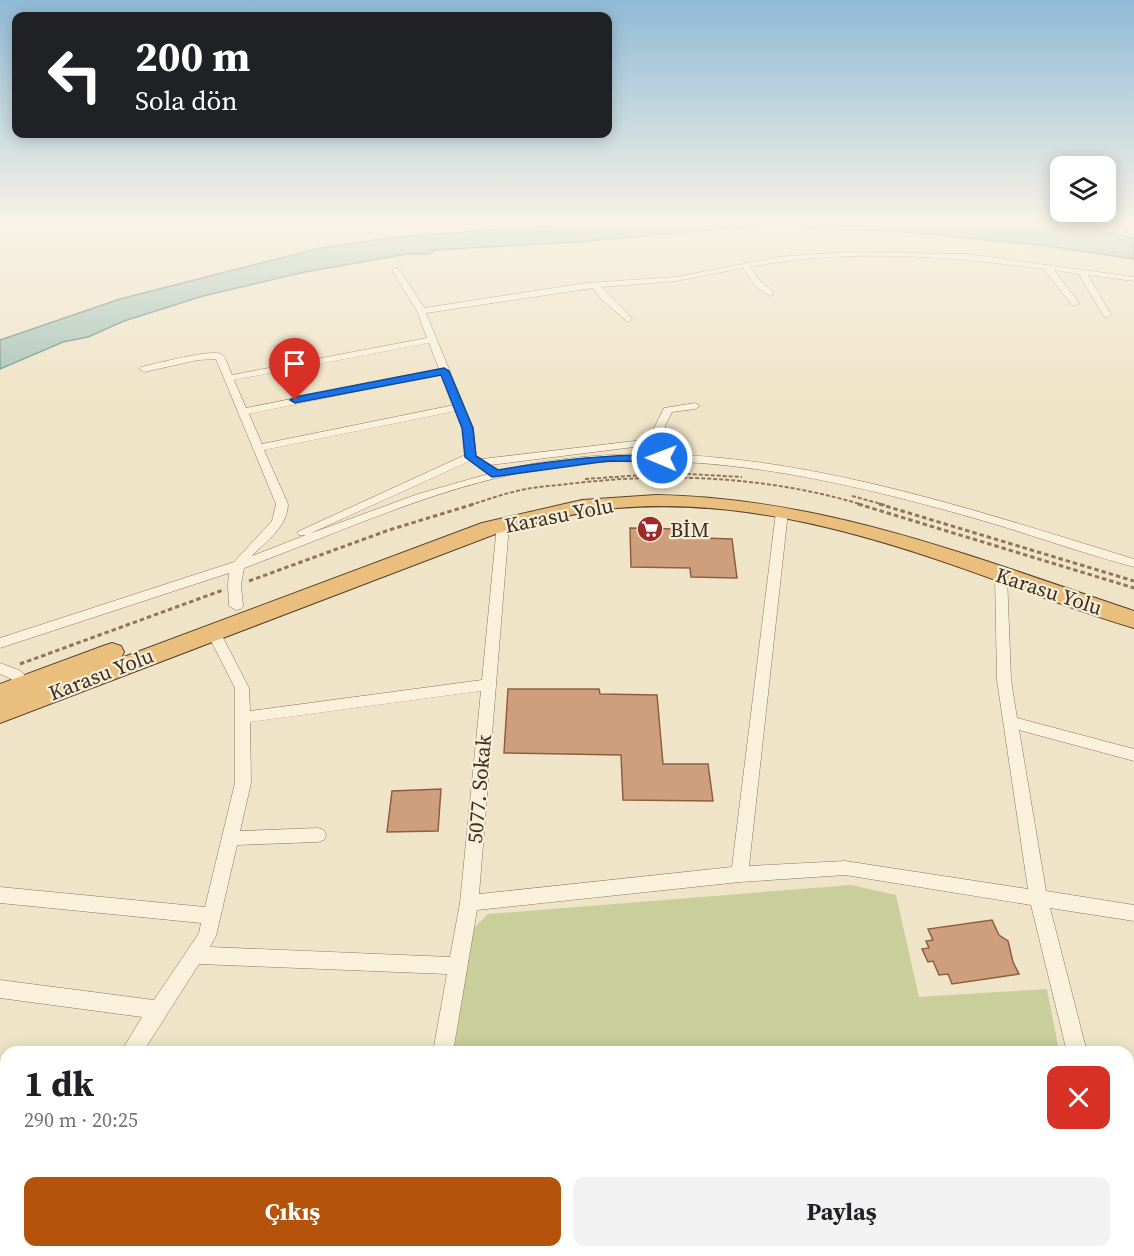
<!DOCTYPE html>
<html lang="tr">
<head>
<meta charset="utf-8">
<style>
	body { margin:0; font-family:"Source Serif 4",serif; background:#f2f2f2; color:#202124; height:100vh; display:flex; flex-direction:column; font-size:22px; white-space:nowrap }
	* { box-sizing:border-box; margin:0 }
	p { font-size:20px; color:#757577 }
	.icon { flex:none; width:33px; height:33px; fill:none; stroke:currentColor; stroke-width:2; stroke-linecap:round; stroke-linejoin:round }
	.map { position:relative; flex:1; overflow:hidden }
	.side { position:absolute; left:0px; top:1046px; width:1134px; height:212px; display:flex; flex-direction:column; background:#fff; border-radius:18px 18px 0 0; box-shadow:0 3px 15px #0003 }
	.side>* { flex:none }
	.guide { position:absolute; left:12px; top:12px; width:600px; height:126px; border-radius:12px; box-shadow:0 3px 15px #0003; background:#202124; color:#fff; overflow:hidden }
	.fabs { position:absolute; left:1050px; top:156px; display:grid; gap:12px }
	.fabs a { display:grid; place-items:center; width:66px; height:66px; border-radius:12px; background:#fff; box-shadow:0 3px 15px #0003; font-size:30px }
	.pin { position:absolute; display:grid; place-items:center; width:51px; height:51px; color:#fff; margin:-62px -26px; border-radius:50% 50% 50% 0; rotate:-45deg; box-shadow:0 0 6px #0007 }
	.pin .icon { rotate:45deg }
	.me { position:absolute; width:66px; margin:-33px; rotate:271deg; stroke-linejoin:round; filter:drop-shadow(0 0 4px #0008) }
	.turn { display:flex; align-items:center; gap:21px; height:126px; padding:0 24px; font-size:27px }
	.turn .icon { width:78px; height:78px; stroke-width:2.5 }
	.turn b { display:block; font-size:42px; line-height:51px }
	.round { display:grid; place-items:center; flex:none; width:63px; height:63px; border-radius:12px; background:#f2f2f2 }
	.overview { display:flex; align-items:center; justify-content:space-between; height:102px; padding:0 24px }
	h1 { font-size:36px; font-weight:700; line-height:45px }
	.button { display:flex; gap:12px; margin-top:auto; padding:12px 24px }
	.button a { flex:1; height:69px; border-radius:12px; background:#b45309; color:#fff; font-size:24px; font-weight:700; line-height:69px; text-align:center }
	.button a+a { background:#f2f2f2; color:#202124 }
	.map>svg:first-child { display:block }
</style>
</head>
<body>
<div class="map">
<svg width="1134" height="1256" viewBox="0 0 1134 1256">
	<rect width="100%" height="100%" fill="#f0e4c8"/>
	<polygon fill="#c9cf9b" points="851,885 896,895 919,997 1047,989 1059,1051 454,1051 473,929 488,914"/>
	<polygon fill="#a9c4bc" stroke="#6f938a" stroke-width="1.5" points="619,221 1047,221 1134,238 1134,259 1048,246 898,231 811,229 790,223 578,242 434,250 430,254 407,254 305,272 203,296 124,321 88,337 63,342 0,369 0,340 120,299 320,248 397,237"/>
	<g fill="#cf9f7d" stroke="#8d5f41" stroke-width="1.5">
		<polygon points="630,528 674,529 674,537 732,539 737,578 691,577 690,568 631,567"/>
		<polygon points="508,689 599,689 600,694 657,695 663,764 708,764 713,801 623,800 621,755 504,753"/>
		<polygon points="441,789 438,831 387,832 392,791"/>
		<polygon points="992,920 999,935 1008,941 1013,962 1019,974 952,984 948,974 939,975 933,961 928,962 922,949 929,948 926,941 933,940 928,929"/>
	</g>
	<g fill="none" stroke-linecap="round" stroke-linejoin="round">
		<g stroke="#8d765c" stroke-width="1">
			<g id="minor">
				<path d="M844,252L967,254L1134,277V281L1088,275L1111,315L1107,318L1103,315L1079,274L1054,270L1079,303L1075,306L1072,305L1044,269C948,256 846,248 750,267L761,282L773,291V295L770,296L755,286L743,268L676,281L601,287L631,317L632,319L628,322L601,299L593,288L426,313L473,428L476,456L482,459L643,440L650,436L664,408L695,403L700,406L695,409L672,412L659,438L650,445L490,465L499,471C709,419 934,498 1134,559V567C1089,555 1046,540 1001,526C845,480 677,439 514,474C421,494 333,535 244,568L241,585L243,606L241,609L236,610L229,606L228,585L229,573L0,648V638L234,562L272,521L276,504L216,359L198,360L144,372L139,369L141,367C155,364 210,349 221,354C226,356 229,369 232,375L427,338L417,311L392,270L396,268L400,270L424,308L586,283L676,277L779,257ZM429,343L439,369L246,408L234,380ZM442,374L454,405L262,444L249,414ZM456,411L463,428L465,455L297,532L299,535H306L252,556C267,540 287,528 288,504L264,450ZM470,461L488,474L418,494L309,534Z"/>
				<path d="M782,508L788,512L749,866L845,861L1028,889L997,680L995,575L997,572H1005L1007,575L1011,680L1017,718L1134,749V761L1019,730L1046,891L1134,905V921L1050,908L1087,1052H1067L1031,905L845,875L740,882L477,910L453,1052H433L447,974L199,964L143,1052H121L142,1017L0,998V980L154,1000L199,933L201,923L0,903V887L205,907L235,783V688L206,631L208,628H218L249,688L250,711L482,680L497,525L503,521L509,525L479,894L732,867L776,512ZM481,691L460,903L450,957L210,947L216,936L237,845L318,842L324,840L326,835L324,830L318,828L240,831L251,783L250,722Z"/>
				<polygon points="0,663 21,671 32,684 30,688 20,688 11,679 0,674"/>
				<polygon points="1128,1240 1134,1242 1134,1256 1118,1256 1117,1251 1128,1251"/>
				<polygon points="15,1251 38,1251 36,1256 13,1256"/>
				<polygon points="394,1251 416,1251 415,1256 393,1256"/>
				<polygon points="634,1251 656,1251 657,1256 635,1256"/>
			</g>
		</g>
		<g stroke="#5b4430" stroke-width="2">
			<path id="trunk" d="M656,495C826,498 975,558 1134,611V628C1075,611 1017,587 959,567C850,529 734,498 617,508C576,512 537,522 498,533L0,723V684L103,646L112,643L121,646L124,652L121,658L482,523L582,500Z"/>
		</g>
		<g stroke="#8d765c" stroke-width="2" stroke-dasharray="4 2" stroke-linecap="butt">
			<polyline points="585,479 671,473 742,477"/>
			<polyline points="852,496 885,505"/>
			<path d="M470,505C484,501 499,495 513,492C531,487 550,486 568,484C665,472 768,476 863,505"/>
		</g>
		<g stroke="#8d765c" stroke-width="3" stroke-dasharray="4.5 3" stroke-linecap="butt">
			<polyline points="858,504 1134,588"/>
			<polyline points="879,504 1134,581"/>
			<polyline points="249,581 389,530 474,504"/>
			<polyline points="20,664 223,590"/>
		</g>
		<use href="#minor" fill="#faf1dc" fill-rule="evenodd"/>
		<use href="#trunk" fill="#eabe7c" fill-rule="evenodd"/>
	</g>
	<linearGradient id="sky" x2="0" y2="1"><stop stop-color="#8fbad6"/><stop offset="0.56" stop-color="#f8f3e6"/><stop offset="1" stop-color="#f8f3e6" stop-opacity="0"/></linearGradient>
	<rect width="1134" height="397" fill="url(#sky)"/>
	<path fill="#1a73e8" stroke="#114b97" stroke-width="1.5" d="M444,368L449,371L473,428L476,456L498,470C554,460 605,454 662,455L667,458L662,462L608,461L492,477L465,457L462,428L441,375L295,403L290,400L295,397Z"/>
	<defs>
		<g id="supermarket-disc" transform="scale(1.35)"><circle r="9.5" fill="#9e2a2b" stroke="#f7eed8"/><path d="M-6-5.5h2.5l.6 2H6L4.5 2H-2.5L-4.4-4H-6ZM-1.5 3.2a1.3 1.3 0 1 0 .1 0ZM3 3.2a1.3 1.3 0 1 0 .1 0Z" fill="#fff"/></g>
	</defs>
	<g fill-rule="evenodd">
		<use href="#supermarket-disc" x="650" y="529"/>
	</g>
	<g text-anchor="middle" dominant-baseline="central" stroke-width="4.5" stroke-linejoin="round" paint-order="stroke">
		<g font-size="21" fill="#3d2e20" stroke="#f7eed8">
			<text transform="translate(559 515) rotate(-11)">Karasu Yolu</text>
			<text transform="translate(1049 591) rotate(18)">Karasu Yolu</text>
			<text transform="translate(101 674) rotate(-21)">Karasu Yolu</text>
			<text transform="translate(479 789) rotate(-85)">5077. Sokak</text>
		</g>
		<g font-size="21" fill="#3d2e20" stroke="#f7eed8" text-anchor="start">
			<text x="670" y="529">BİM</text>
		</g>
	</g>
</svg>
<div class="fabs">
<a><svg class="icon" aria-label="layers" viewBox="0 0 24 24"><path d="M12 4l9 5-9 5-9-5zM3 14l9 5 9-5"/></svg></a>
</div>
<div class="pin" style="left:295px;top:400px;background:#d93025"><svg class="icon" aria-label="arrive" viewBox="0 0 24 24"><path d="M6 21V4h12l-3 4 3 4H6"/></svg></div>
<svg class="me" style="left:662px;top:458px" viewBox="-20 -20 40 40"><circle r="17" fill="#1a73e8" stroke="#fff" stroke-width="3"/><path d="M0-11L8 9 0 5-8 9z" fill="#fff"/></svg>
<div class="guide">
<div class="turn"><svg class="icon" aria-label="left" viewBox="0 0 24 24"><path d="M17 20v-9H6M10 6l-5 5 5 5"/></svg><div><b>200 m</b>Sola dön</div></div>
</div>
<section class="side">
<div class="overview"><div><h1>1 dk</h1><p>290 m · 20:25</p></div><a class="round" style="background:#d93025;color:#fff"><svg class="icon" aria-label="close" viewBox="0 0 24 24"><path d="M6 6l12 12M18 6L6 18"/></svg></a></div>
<div class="button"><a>Çıkış</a><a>Paylaş</a></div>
</section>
</div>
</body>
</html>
